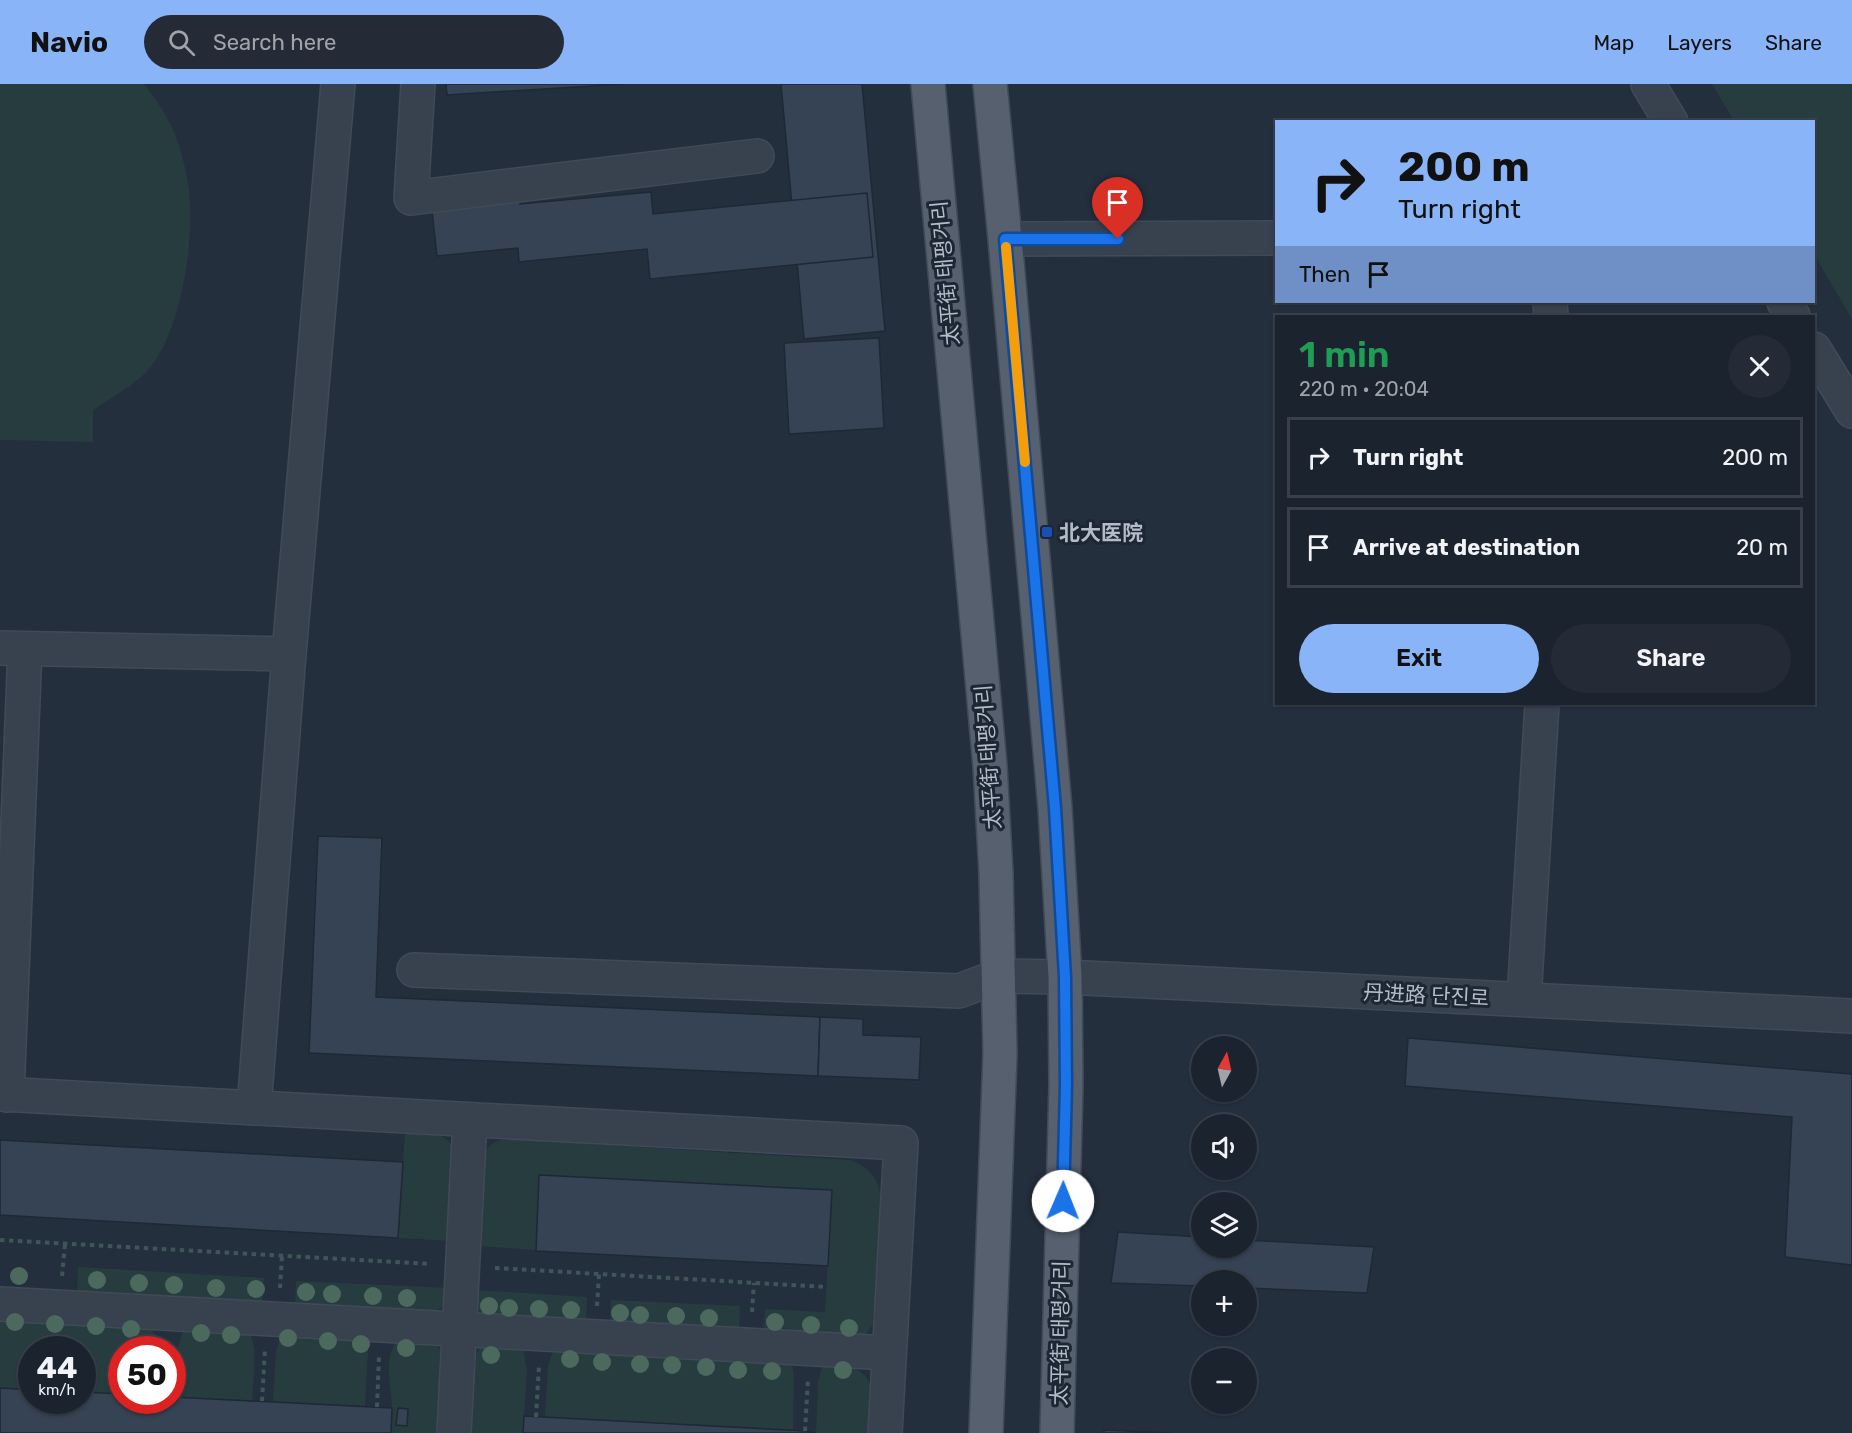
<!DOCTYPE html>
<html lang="en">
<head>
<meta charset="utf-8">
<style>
	body { margin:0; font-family:Rubik,"Noto Sans SC","Noto Sans KR",sans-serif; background:#242b36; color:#f1f3f6; height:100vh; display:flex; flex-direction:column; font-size:22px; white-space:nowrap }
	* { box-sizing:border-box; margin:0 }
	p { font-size:20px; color:#a0a4aa }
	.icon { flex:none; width:33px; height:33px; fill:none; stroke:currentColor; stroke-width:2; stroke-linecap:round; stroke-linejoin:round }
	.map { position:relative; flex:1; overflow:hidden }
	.details { position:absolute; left:1275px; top:231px; width:540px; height:390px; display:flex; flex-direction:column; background:#1b232e; border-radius:0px; box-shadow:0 2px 4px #0004,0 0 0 2px #39404a }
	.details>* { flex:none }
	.top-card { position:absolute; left:1275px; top:36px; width:540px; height:183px; border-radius:0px; box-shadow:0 2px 4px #0004,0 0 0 2px #39404a; background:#8ab4f8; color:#111; overflow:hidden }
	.needle { width:39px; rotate:8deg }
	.tools { position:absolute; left:1191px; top:952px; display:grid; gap:12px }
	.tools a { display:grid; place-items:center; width:66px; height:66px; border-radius:50%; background:#1b232e; box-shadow:0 2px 4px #0004,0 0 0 2px #39404a; font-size:30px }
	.speed { position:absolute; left:18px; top:1252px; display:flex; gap:12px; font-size:30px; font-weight:700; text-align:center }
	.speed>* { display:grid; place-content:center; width:78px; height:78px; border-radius:50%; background:#1b232e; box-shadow:0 2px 4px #0004,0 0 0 2px #39404a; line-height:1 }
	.speed small { font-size:15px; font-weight:400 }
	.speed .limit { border:9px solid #d22; background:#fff; color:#111 }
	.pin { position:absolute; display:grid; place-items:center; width:51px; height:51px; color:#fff; margin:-62px -26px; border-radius:50% 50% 50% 0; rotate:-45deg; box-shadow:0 0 6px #0007 }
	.pin .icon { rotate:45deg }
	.me { position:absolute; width:66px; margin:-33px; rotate:1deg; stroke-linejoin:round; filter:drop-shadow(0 0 4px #0008) }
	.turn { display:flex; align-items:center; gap:21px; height:126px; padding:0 24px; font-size:27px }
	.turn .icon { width:78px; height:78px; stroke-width:2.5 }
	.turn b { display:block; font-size:42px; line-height:51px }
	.then { display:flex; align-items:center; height:57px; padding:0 24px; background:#0003; gap:12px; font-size:22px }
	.round { display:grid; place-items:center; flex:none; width:63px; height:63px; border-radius:32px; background:#242b36 }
	.headline { display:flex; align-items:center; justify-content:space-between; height:102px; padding:0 24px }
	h1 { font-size:36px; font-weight:600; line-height:45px; color:#1e9e55 }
	.cta { display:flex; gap:12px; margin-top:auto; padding:12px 24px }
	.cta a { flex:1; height:69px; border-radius:36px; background:#8ab4f8; color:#111; font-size:24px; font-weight:600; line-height:69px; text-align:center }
	.cta a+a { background:#242b36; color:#f1f3f6 }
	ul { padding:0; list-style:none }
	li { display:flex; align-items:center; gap:18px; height:81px; margin:0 12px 9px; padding:0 12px; border:3px solid #39404a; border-radius:0px }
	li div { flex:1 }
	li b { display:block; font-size:22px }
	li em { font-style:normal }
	header { display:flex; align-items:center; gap:36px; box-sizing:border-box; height:84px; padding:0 30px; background:#8ab4f8; color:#111 }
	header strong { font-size:28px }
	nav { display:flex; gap:33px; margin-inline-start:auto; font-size:21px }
	.search { width:420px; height:54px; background:#242b36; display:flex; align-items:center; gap:15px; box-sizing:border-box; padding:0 21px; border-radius:33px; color:#a0a4aa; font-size:22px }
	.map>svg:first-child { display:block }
</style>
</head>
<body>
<header>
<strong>Navio</strong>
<div class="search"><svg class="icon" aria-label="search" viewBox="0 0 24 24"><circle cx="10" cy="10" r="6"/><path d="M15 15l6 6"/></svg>Search here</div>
<nav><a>Map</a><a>Layers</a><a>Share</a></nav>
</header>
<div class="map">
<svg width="1852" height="1349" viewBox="0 0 1852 1349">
	<rect width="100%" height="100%" fill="#242f3e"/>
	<g fill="#263c3f">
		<path d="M0,0H144C162,23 175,43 182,72C186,87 190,105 190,121C193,166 179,252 148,286C136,300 109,315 93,326V358L0,356Z"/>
		<polygon points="1712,0 1852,0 1852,235 1814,170 1814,38 1734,37"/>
		<path d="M405,1048C424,1049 445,1046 454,1065L451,1157L398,1154Z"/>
		<path d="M509,1055L851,1076C871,1085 878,1093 881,1115L876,1235L865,1252L763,1251L765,1225L825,1228L832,1106L539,1092L536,1166L478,1162L483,1075C487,1061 495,1056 509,1055Z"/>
		<polygon points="78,1183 264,1194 262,1220 77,1209"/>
		<polygon points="296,1197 449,1204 446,1220 435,1228 295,1223"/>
		<polygon points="475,1206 587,1213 586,1242 486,1233 475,1224"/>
		<polygon points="611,1216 740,1222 739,1248 610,1242"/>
		<polygon points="0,1232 148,1240 158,1256 157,1266 122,1266 121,1310 83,1308 82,1266 32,1266 31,1306 0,1304"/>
		<path d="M184,1244L249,1247C259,1268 253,1294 252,1317L176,1313L178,1263Z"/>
		<polygon points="281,1248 362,1253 367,1262 368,1270 365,1322 273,1318 276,1269"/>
		<path d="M398,1256C416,1256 432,1252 442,1269L440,1349H391C391,1341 393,1333 392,1325C392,1303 382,1274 398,1256Z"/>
		<polygon points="481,1263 523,1265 527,1287 523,1349 468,1349 473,1274"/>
		<polygon points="553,1268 792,1281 794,1293 793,1346 545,1333 548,1281"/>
		<path d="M822,1283C831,1283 842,1282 851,1284C880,1290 872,1327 871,1349H816L818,1297Z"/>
	</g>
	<g fill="#364354" stroke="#1f2835" stroke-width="1.5">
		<polygon points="446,0 624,0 447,11"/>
		<polygon points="781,0 862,0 885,247 804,255"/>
		<polygon points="651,108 653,130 867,109 873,173 650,195 647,165 519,178 518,164 437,172 431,118 519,109 520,120"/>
		<polygon points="879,254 884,344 789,350 784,259"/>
		<polygon points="318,752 382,754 376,913 820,933 818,992 309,969"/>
		<polygon points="820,933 863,935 863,951 921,953 919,996 818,992"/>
		<polygon points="1408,954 1852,990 1852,1181 1785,1173 1792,1033 1405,1002"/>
		<polygon points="0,1056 403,1078 398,1154 0,1131"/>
		<polygon points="539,1091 832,1106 828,1182 536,1167"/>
		<polygon points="1118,1148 1202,1153 1202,1164 1246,1164 1246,1156 1374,1163 1367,1209 1246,1204 1246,1197 1202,1197 1202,1202 1111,1199"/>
		<polygon points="0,1304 32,1306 32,1317 82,1317 82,1308 122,1310 122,1317 172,1317 172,1313 392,1324 391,1349 0,1349"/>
		<polygon points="398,1324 408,1325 407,1342 396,1341"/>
		<polygon points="524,1332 805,1347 816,1349 523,1349"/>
		<polygon points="1104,1346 1170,1349 1104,1349"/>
	</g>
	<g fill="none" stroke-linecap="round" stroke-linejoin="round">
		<g stroke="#414a57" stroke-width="36">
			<g id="minor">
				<polyline points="418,0 411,114 757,72"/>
				<polyline points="1648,0 1671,38"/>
				<polyline points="1005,155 1276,154"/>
				<polyline points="1550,218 1551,232"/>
				<polyline points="1784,218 1793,232"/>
				<polyline points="1814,265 1852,327"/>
				<polyline points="0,564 289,570"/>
				<polyline points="414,886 959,907 999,892 1065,893 1852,932"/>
				<polyline points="1524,915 1542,620"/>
				<polyline points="0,1010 901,1059 885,1349"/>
				<polyline points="7,1011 25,565"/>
				<polyline points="254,1024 289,570 338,0"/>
				<polyline points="0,1220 889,1269"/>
				<polyline points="454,1349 470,1036"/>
			</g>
		</g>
		<g stroke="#414a57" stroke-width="36">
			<g id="major">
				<polyline points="928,0 990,682 996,789 1000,970 986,1349"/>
				<polyline points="990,0 1005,155 1055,724 1065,893 1066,1001 1057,1349"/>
			</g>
		</g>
		<g stroke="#3f5557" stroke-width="4" stroke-dasharray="4.5 4.5" stroke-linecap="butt">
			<polyline points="0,1156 431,1180"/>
			<polyline points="495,1184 827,1203"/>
			<polyline points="62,1192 65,1160"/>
			<polyline points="280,1204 282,1172"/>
			<polyline points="597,1222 599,1190"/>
			<polyline points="752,1228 754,1199"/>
			<polyline points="262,1317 265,1266"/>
			<polyline points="377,1323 379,1272"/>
			<polyline points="536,1333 539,1281"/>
			<polyline points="805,1347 808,1295"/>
		</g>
		<use href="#minor" stroke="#38414e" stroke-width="33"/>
		<use href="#major" stroke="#56606e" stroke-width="33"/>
	</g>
	<g fill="#4b6a5d">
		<circle cx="19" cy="1192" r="9"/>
		<circle cx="97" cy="1196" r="9"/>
		<circle cx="139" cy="1199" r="9"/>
		<circle cx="174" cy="1201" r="9"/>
		<circle cx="216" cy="1204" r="9"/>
		<circle cx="256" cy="1205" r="9"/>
		<circle cx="306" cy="1208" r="9"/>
		<circle cx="332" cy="1210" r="9"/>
		<circle cx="373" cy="1212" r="9"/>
		<circle cx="407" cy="1214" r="9"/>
		<circle cx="489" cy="1222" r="9"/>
		<circle cx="509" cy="1224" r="9"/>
		<circle cx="539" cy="1225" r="9"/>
		<circle cx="571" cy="1226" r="9"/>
		<circle cx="620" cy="1229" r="9"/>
		<circle cx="640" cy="1231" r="9"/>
		<circle cx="676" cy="1232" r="9"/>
		<circle cx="709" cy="1234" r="9"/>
		<circle cx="15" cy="1238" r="9"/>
		<circle cx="775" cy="1238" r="9"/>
		<circle cx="55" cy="1240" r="9"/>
		<circle cx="811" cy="1241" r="9"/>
		<circle cx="96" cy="1242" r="9"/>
		<circle cx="849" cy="1244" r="9"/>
		<circle cx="131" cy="1245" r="9"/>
		<circle cx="201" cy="1249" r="9"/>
		<circle cx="231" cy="1251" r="9"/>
		<circle cx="288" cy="1254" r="9"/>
		<circle cx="328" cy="1257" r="9"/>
		<circle cx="361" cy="1260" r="9"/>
		<circle cx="406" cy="1264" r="9"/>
		<circle cx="491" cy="1271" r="9"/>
		<circle cx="570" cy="1275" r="9"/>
		<circle cx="602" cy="1278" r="9"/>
		<circle cx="640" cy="1280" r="9"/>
		<circle cx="672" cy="1281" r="9"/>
		<circle cx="706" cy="1283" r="9"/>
		<circle cx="738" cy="1286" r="9"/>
		<circle cx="843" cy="1286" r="9"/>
		<circle cx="772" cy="1287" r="9"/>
	</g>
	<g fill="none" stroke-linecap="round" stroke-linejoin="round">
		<g stroke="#114b97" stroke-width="15">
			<polyline id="route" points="1063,1117 1066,1001 1065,893 1055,724 1005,155 1118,155"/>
		</g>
		<use href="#route" stroke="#1a73e8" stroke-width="10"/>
		<polyline stroke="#f59e0b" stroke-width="10" points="1006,163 1025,378"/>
	</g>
	<rect fill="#1a4fb4" stroke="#1d2633" stroke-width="2" x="1041" y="442" width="12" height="12" rx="3"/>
	<g text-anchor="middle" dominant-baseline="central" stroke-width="6" stroke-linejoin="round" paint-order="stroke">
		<g font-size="21" fill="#b4bcc9" stroke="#1d2633">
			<text transform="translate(945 189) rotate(-95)">太平街 태평거리</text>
			<text transform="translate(988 673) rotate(-94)">太平街 태평거리</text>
			<text transform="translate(1426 911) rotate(3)">丹进路 단진로</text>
			<text transform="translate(1060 1249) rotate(-89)">太平街 태평거리</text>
		</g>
		<g font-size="21" font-weight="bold" fill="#b4bcc9" stroke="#1d2633" text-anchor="start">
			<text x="1059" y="448">北大医院</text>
		</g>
	</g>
</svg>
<div class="tools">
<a><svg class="needle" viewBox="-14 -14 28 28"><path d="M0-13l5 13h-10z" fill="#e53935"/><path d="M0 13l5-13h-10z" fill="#a0a4aa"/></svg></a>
<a><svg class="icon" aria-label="sound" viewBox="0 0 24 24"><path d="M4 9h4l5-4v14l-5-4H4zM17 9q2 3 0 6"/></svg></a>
<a><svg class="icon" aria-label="layers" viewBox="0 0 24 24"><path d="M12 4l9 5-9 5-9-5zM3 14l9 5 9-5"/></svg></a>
<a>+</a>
<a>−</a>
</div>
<div class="speed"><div>44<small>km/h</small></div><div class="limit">50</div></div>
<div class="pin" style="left:1118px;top:155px;background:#d93025"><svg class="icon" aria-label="arrive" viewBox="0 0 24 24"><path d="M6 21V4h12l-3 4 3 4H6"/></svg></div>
<svg class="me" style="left:1063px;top:1117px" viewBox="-20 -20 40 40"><circle r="19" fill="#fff"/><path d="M0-13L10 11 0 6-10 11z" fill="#1a73e8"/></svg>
<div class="top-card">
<div class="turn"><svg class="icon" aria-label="right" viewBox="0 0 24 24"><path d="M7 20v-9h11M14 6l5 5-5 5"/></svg><div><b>200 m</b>Turn right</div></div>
<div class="then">Then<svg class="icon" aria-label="arrive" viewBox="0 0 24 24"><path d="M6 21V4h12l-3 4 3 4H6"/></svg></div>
</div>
<section class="details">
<div class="headline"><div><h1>1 min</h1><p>220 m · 20:04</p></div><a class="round"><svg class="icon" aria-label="close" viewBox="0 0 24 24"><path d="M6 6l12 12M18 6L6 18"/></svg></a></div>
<ul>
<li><svg class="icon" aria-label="right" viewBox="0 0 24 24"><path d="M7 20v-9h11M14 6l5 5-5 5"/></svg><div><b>Turn right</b></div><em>200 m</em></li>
<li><svg class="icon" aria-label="arrive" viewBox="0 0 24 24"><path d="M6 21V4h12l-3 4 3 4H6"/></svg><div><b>Arrive at destination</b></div><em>20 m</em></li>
</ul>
<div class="cta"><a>Exit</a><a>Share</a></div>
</section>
</div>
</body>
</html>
